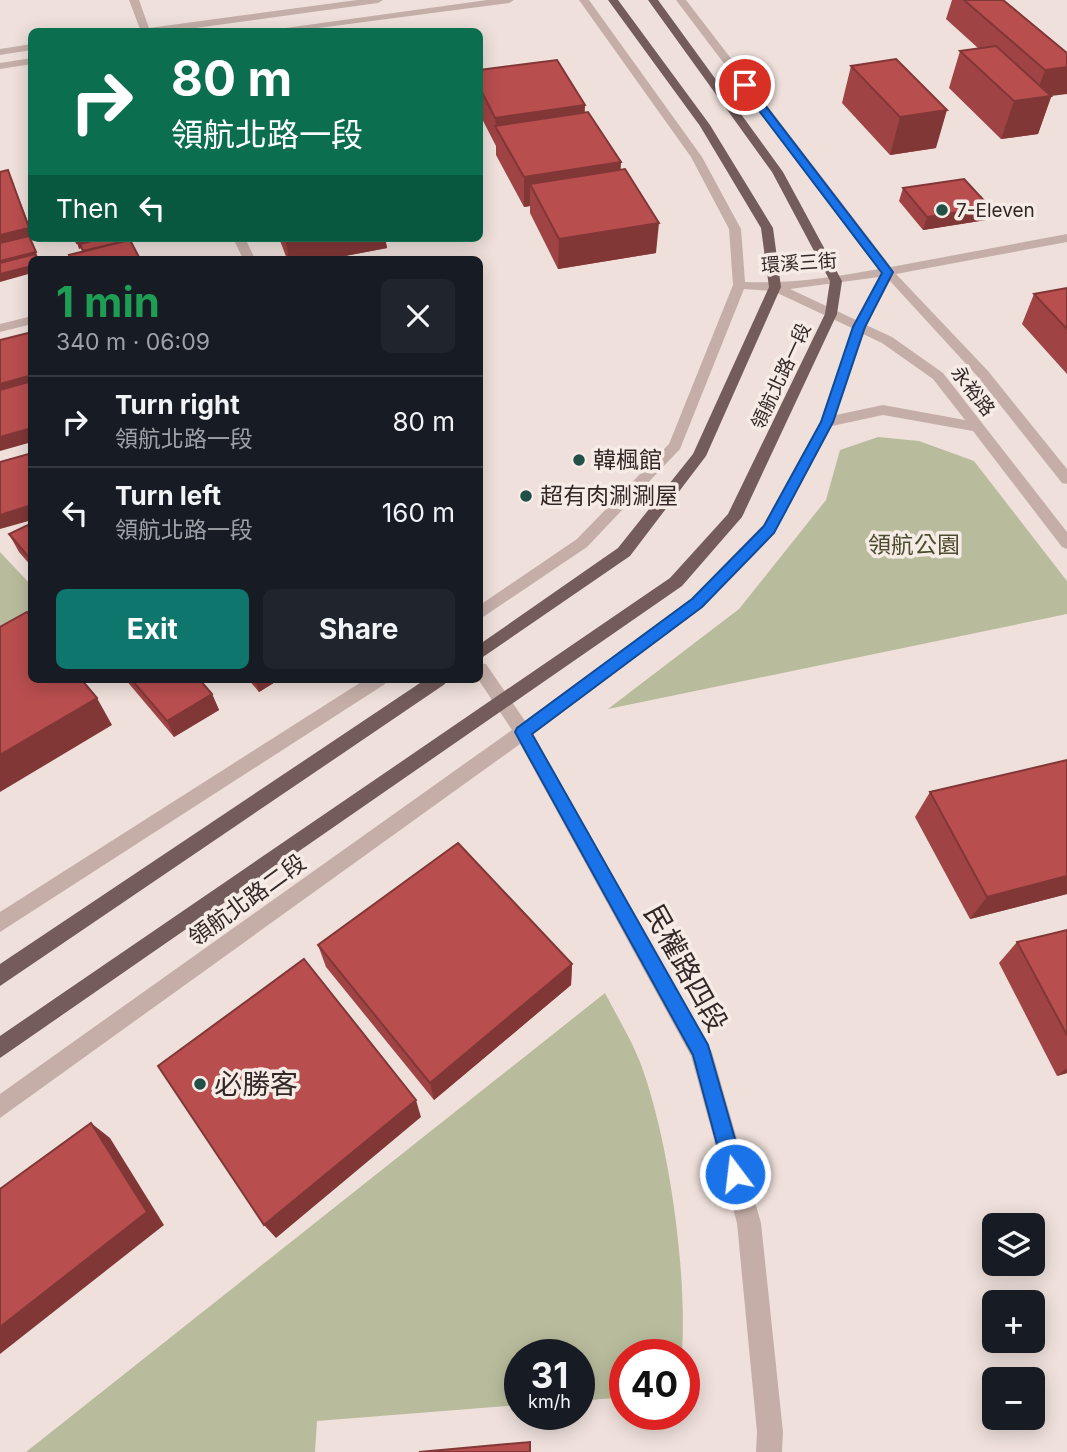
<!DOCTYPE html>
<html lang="en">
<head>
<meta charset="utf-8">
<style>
	body { margin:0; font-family:Inter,"Noto Sans TC",sans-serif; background:#20242c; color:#f1f3f6; height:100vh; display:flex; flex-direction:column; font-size:26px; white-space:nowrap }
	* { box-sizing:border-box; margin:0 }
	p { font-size:23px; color:#9ea1a6 }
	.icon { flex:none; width:38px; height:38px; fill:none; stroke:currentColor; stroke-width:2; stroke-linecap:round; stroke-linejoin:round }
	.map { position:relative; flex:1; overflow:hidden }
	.drawer { position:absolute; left:28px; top:256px; width:455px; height:427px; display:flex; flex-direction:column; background:#171b24; border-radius:10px; box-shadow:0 4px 18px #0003 }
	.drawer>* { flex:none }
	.hud { position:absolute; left:28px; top:28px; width:455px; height:214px; border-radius:10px; box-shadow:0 4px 18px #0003; background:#0b6e4f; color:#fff; overflow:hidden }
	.controls { position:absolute; left:982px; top:1213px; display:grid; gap:14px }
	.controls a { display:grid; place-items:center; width:63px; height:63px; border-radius:10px; background:#171b24; box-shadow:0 4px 18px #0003; font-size:35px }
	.speed { position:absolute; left:504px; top:1339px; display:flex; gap:14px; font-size:35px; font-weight:700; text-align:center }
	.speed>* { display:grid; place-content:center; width:91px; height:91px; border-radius:50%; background:#171b24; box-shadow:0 4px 18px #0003; line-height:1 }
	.speed small { font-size:18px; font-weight:400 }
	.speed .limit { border:10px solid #d22; background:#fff; color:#111 }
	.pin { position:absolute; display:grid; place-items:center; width:60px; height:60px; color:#fff; margin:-30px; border:4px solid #fff; border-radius:50%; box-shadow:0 2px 7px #0007 }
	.me { position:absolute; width:77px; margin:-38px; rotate:345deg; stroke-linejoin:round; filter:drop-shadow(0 0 5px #0008) }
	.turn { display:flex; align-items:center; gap:24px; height:147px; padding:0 28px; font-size:32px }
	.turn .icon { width:91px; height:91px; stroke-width:2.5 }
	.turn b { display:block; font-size:49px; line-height:60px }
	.then { display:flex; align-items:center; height:66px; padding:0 28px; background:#0003; gap:14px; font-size:26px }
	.round { display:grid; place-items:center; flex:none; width:74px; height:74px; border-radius:10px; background:#20242c }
	.headline { display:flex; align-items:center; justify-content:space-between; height:119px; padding:0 28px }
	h1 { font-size:42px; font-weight:700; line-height:52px; color:#1e9e55 }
	.cta { display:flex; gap:14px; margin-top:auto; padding:14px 28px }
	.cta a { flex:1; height:80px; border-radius:10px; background:#0f766e; color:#fff; font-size:28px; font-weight:700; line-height:80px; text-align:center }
	.cta a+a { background:#20242c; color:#f1f3f6 }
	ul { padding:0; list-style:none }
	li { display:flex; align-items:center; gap:21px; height:91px; padding:0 28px; border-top:2px solid #363941 }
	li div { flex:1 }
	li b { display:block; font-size:26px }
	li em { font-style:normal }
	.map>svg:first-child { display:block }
</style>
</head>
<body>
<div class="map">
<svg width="1067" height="1452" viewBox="0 0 1067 1452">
	<rect width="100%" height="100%" fill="#efe0db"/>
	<g fill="#b9bc9c">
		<polygon points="878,437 919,441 974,461 1067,581 1067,614 608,709 739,609 826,500 840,450"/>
		<polygon points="0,552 32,586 31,634 0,651"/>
		<path d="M605,993C618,1018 634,1044 643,1070C670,1148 687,1272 682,1354H625V1397L579,1401V1354H520V1405L317,1421L315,1452H26Z"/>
	</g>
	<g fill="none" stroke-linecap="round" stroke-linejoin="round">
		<g fill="#c5aea8" fill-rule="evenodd">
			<polygon points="129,0 139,0 149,28 357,0 383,0 378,3 166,32 136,32 140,29"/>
			<polygon points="487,0 514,0 509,3 288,32 257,32"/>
			<path d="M579,0H589L702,157L741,229L745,282C791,284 835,277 879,269L676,0H686L891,267L1067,234V242L896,274L988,371L1067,469V484L1062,483L978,377L890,281L866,325L892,337L943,373L1067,532V549L1062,547L973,431L883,415L832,426L774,533L703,607L533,734L712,1052L761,1223L783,1432L782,1452H756L757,1432L737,1223L691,1056L520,744L0,1118V1094L512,730L478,679L480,663L486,664L525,721L691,599L763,525L820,422L852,328L773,291L744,289L680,449L587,547L480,619V605L577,539L669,444L733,285L729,229L691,157ZM879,277L856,320L790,289ZM863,334L882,343L933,379L965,420L883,405L836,415Z"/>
			<polygon points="32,44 32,50 0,55 0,49"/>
			<polygon points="32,58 32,64 0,69 0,63"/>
			<polygon points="233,238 245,238 255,259 243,259"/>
			<polygon points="32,316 32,324 0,332 0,324"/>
			<polygon points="366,679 387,679 385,684 0,932 0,912"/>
		</g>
		<g fill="#735c5a" fill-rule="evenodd">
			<polygon points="608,0 618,0 710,125 773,228 781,287 706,456 630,556 480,659 480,644 618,548 693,454 769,287 761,228 700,126"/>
			<polygon points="648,0 658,0 783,172 842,281 837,314 742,517 682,586 0,1058 0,1036 670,578 728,514 825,314 830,281 772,172"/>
			<polygon points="426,679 447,679 445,684 0,986 0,964"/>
		</g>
	</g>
	<g fill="#9f4344">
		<polygon points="952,0 1003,0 1067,53 1038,134 1001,139 949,88 960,51 978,48 946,19"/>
		<polygon points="851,66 936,148 890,155 842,103"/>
		<polygon points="480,70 585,112 621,162 620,170 656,253 558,269 530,213 530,206 524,207 496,155 496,146 480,115"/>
		<polygon points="903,188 990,207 986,220 923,230 899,201"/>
		<polygon points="279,238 385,238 387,248 329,259 287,259"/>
		<polygon points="1067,288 1067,374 1022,324 1034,294"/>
		<polygon points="32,523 32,567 19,552 9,534"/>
		<polygon points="125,679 199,679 212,694 219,710 174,737"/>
		<polygon points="248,679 280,679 259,692"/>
		<polygon points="1067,760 1067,894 970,919 915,817 930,792"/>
		<polygon points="1067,930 1067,1073 1057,1076 999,963 1017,942"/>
		<polygon points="318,945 572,964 571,985 434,1100 326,967"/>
	</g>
	<g fill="#823737">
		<polygon points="1067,67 1067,94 1051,96 1038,134 1001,139 1014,101 1035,98 1045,70"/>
		<polygon points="585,105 584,134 496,127 495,118"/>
		<polygon points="947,110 936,148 890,155 900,117"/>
		<polygon points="621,162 619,191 530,184 530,206 524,207 524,177"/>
		<polygon points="8,170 32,232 32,238 34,238 34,240 0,249 0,235"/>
		<polygon points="990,207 986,220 923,230 927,217"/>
		<polygon points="659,223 656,253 558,269 559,239"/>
		<polygon points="95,238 120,238 79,249 77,243"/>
		<polygon points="285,238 385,238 387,248 329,259 289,259"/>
		<polygon points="36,252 38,259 32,259 0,269 0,261"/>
		<polygon points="32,266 32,273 0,282 0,274"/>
		<polygon points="32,375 32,390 0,398 0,384"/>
		<polygon points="32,428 32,442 0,451 0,437"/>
		<polygon points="32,505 32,520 0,529 0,515"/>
		<polygon points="255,679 280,679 259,692"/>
		<polygon points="212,694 219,710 174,737 167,721"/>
		<polygon points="97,698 112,725 0,792 0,755"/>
		<polygon points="1067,876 1067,894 970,919 987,897"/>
		<polygon points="572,964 571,985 434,1100 430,1083"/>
		<polygon points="1067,1068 1067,1073 1057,1076"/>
		<polygon points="416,1100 421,1117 276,1238 264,1225"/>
		<polygon points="91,1123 110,1138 164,1225 0,1354 0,1327"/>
	</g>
	<g fill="#b94e4f" stroke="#823737" stroke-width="2">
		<polygon points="964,0 1003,0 1067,53 1067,67 1045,70"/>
		<polygon points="996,46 1051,96 1014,101 960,51"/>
		<polygon points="896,59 947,110 900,117 851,66"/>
		<polygon points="557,60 585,105 495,118 480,88 480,70"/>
		<polygon points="588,112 621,162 524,177 495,126"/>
		<polygon points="625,169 659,223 559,239 530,184"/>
		<polygon points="8,170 29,228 0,235 0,172"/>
		<polygon points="964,179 990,207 927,217 903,188"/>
		<polygon points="29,236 36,252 0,261 0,243"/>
		<polygon points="74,238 95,238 77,243"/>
		<polygon points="104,238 123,238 125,241 83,251 80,244"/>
		<polygon points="130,240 140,259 71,259 69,255"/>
		<polygon points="35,254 38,259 32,259 32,266 0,274 0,263"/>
		<polygon points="1067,288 1067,329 1034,294"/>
		<polygon points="32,332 32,375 0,384 0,340"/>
		<polygon points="32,381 32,428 0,437 0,390"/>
		<polygon points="32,453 32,505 0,515 0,462"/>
		<polygon points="32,523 32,561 9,534"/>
		<polygon points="27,612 32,617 32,679 81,679 97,698 0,755 0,627"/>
		<polygon points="131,679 199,679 212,694 167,721"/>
		<polygon points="1067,760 1067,876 987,897 930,792"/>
		<polygon points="458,843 572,964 430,1083 318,945"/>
		<polygon points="1067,930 1067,1035 1017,942"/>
		<polygon points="304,959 416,1100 264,1225 158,1066"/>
		<polygon points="91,1123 147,1212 0,1327 0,1189"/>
		<polygon points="530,1442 530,1452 419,1452"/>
	</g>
	<polygon fill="#1a73e8" stroke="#114b97" stroke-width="2" points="741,83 748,83 893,272 865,327 833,422 774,533 702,607 532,734 708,1045 745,1174 742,1182 735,1185 728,1182 725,1174 693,1055 515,732 517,728 692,599 764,526 821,422 853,327 882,273 741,87"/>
	<g fill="#215047" stroke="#f7ebe6" stroke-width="2.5">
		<circle cx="942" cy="210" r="7"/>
		<circle cx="579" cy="460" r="7"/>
		<circle cx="526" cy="496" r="7"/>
		<circle cx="200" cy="1084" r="7"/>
	</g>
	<g text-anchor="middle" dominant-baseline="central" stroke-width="7" stroke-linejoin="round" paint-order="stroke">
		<g font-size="19" fill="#332827" stroke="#f7ebe6" text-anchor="start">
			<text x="956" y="210">7-Eleven</text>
		</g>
		<g font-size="19" fill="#332827" stroke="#f7ebe6">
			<text transform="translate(799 263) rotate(-4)">環溪三街</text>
			<text transform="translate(781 376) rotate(-65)">領航北路一段</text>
			<text transform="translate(973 391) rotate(52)">永裕路</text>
		</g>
		<g font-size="23" fill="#332827" stroke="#f7ebe6" text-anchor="start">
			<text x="593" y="460">韓楓館</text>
			<text x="540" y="496">超有肉涮涮屋</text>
		</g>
		<g font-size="23" fill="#4b4e2e" stroke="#f7ebe6">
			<text x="914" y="545">領航公園</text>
		</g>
		<g font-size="23" fill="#332827" stroke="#f7ebe6">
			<text transform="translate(247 900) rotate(-36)">領航北路二段</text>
		</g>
		<g font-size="28" fill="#332827" stroke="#f7ebe6">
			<text transform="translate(686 968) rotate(61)">民權路四段</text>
		</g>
		<g font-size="28" fill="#332827" stroke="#f7ebe6" text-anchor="start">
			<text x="214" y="1084">必勝客</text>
		</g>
	</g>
</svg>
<div class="controls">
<a><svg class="icon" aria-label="layers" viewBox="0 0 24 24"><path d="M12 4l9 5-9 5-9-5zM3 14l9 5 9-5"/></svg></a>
<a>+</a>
<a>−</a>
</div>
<div class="speed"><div>31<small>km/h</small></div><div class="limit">40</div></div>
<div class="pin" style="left:745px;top:85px;background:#d93025"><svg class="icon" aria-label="arrive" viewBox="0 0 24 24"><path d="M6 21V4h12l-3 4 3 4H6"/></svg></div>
<svg class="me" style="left:735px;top:1174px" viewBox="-20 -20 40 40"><circle r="17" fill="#1a73e8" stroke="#fff" stroke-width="3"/><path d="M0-11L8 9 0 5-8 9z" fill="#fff"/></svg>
<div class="hud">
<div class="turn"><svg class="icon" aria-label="right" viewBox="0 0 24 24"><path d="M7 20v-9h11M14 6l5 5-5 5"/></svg><div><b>80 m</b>領航北路一段</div></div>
<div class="then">Then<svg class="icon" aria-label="left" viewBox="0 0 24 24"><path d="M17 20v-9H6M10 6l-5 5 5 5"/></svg></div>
</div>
<section class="drawer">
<div class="headline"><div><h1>1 min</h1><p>340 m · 06:09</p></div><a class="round"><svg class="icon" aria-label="close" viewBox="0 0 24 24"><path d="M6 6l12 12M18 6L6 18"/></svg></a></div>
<ul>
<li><svg class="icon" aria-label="right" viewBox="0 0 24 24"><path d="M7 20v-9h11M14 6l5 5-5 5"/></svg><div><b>Turn right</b><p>領航北路一段</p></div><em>80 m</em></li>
<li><svg class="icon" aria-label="left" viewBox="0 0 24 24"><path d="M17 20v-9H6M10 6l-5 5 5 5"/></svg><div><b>Turn left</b><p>領航北路一段</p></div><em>160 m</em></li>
</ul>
<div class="cta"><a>Exit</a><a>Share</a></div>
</section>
</div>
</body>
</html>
